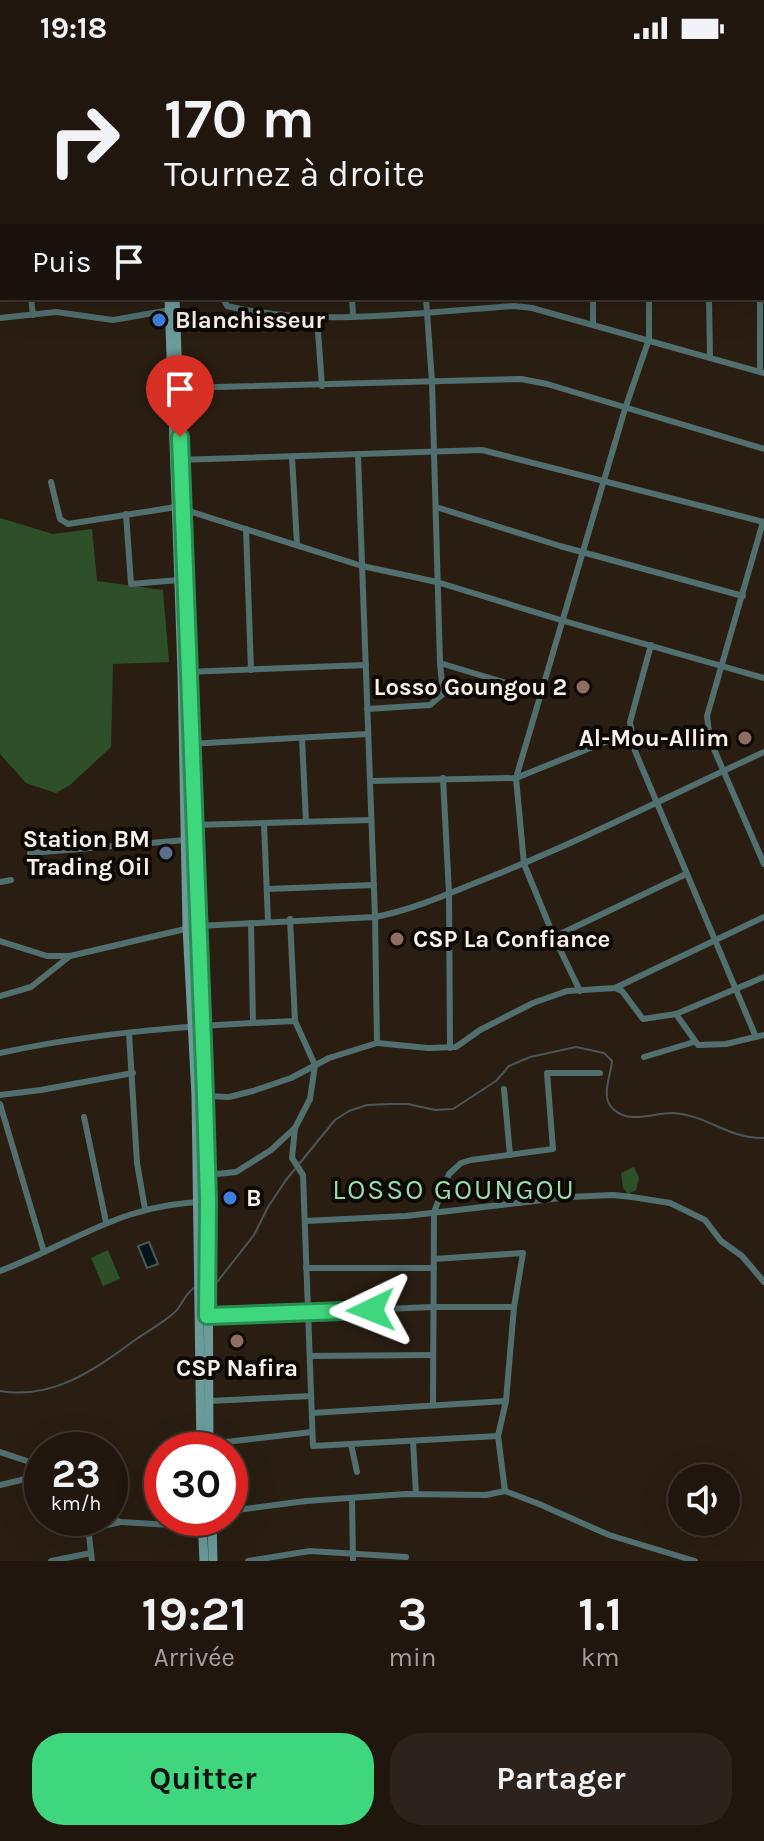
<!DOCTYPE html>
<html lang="fr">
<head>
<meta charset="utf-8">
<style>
	body { margin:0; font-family:Karla,sans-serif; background:#2d231c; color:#f1f3f6; height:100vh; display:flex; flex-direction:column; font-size:30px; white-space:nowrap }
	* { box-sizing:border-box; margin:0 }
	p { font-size:26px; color:#a29f9e }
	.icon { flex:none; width:44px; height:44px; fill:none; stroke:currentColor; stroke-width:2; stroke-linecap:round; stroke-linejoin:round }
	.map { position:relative; height:1505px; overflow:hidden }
	.details { display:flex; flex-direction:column; background:#20160e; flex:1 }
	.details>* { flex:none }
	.banner { position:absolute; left:0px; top:0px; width:764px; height:244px; box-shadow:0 8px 32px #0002,0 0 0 2px #3d352e; background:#20160e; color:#f1f3f6; overflow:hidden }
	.controls { position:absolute; left:668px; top:1408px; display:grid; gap:16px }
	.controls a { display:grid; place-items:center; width:72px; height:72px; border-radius:50%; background:#20160e; box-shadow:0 8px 32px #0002,0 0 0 2px #3d352e; font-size:40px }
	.speed { position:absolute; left:24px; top:1376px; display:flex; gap:16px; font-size:40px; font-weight:700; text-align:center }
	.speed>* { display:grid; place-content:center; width:104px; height:104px; border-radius:50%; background:#20160e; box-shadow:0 8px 32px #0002,0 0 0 2px #3d352e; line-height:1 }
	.speed small { font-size:20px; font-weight:400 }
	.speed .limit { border:12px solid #d22; background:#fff; color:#111 }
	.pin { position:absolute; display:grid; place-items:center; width:68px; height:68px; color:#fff; margin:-82px -34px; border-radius:50% 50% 50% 0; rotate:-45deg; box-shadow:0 0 8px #0007 }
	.pin .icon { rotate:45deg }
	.me { position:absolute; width:88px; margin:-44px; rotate:268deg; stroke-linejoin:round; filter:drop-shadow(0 0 6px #0008) }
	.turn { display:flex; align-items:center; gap:28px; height:168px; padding:0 32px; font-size:36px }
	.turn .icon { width:104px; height:104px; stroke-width:2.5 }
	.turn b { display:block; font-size:56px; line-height:68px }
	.then { display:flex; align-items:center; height:76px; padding:0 32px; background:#0003; gap:16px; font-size:30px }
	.eta { display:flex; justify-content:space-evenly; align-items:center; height:136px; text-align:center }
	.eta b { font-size:48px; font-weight:700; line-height:56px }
	.cta { display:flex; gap:16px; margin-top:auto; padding:16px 32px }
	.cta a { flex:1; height:92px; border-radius:32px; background:#3ed77d; color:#111; font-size:32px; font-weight:700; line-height:92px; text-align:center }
	.cta a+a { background:#2d231c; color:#f1f3f6 }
	.status { display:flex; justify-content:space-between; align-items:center; height:56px; padding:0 40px; background:#20160e; direction:ltr }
	.status svg { height:22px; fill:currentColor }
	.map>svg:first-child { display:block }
</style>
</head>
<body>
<div class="status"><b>19:18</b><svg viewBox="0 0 49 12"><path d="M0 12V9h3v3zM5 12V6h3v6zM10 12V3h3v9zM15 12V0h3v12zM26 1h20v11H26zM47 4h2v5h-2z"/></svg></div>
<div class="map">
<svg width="764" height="1505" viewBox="0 0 764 1505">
	<rect width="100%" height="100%" fill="#2a1e12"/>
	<g fill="#2e5028">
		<polygon points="0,462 53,478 92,473 97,525 163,534 169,606 113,608 111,691 70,729 56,737 26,727 0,698"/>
		<polygon points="634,1111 639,1122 636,1134 628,1138 623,1132 621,1117"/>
		<polygon points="108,1194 120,1223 103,1230 91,1202"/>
	</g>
	<polygon fill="#01141a" stroke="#4b5658" stroke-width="2" points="149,1186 158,1208 147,1212 138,1190"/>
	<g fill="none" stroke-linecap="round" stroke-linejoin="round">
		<g stroke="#4b5658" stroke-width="2">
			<path d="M214,1230L254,1179L268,1151L286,1124L335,1064L349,1055L367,1049L390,1048H408L435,1054L453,1053L496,1025L509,1010L530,1001L576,991L604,997L612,1005C611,1020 600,1041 613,1053C630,1069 655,1056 674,1057C707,1059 728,1083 764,1082"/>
			<path d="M0,1335C53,1344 94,1314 135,1284C148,1275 163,1267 175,1256C183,1248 184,1239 194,1232"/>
		</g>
		<g stroke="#516f6f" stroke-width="6">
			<polyline points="261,0 262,2"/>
			<polyline points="303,0 303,2"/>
			<polyline points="377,0 377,2"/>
			<polyline points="441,0 441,2"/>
			<polyline points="493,0 493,2"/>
			<polyline points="546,0 547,2"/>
			<polyline points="592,0 592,2"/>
			<polyline points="644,0 644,2"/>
			<polyline points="700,0 700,2"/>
			<polyline points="752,0 752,2"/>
			<polyline points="762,21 764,20"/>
			<polyline points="762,136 764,136"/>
			<polyline points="0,143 2,144"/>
			<polyline points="0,215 2,214"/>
			<polyline points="31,242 33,259"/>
			<path d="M223,242L227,250C318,272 422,256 514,250L532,252L764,317"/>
			<polyline points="352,242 353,259"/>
			<polyline points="593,242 593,268"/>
			<polyline points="709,242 710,302"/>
			<polyline points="760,242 760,315"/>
			<polyline points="0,262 56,256 113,264 170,254"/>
			<polyline points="317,262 322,330"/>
			<polyline points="176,332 521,323 547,328 764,393"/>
			<polyline points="292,401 297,488"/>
			<polyline points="177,404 482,394 764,466"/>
			<polyline points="51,426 60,463 68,468 176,451 362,510 437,526 564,565 764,622"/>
			<polyline points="436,451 560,490 743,540"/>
			<polyline points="126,458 131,528 179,524"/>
			<polyline points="763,466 707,660 710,684 764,808"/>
			<polyline points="246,473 251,614"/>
			<polyline points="651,589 630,666 635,695 756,981"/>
			<polyline points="440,607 539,637"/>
			<polyline points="186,616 366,609"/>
			<polyline points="367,653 430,649 443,638 440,607 432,326 426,242"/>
			<polyline points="302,682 306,766"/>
			<polyline points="188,688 368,678"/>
			<polyline points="443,722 449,837 450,992"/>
			<polyline points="370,725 516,722 630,676"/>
			<polyline points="264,767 268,865"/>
			<polyline points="195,769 371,764"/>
			<polyline points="30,797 186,784"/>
			<polyline points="0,826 11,824"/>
			<polyline points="267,833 374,829"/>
			<polyline points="251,867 253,966"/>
			<polyline points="554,881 686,818"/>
			<path d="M0,885L47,900H70L198,870L375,861C416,853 452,836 490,821C583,784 673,738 764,696"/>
			<polyline points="615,932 622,935 643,963 676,958 764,921"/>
			<polyline points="580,935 554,881 524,808 516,722 625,353 649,283 649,242"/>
			<polyline points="0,940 31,931 70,900"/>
			<polyline points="676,958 698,989 726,988 764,979"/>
			<polyline points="129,977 137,1107 145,1153"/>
			<polyline points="377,987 428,992 456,991 480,974 533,947 567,935 615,932 764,861"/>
			<path d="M0,997C97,976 196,969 295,965"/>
			<polyline points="644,1001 694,986"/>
			<polyline points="504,1033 510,1099"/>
			<polyline points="0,1039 41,1034 133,1017"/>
			<polyline points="203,1040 229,1041 253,1035 291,1022 329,1002 377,987 375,861 358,399"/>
			<polyline points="0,1048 44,1196"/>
			<polyline points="84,1061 106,1166"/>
			<polyline points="295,1072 292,1102 303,1119 313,1390 498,1380"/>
			<polyline points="207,1119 236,1116 271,1094 295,1072 310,1043 315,1009 295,965 290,863"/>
			<polyline points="305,1165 406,1160 569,1141 613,1139 632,1141 670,1147 705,1164 721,1185 742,1200 764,1226"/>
			<polyline points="434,1203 523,1197 514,1251 506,1345 498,1380 505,1435"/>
			<polyline points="306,1212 434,1212"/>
			<path d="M0,1215C74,1187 124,1146 208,1146"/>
			<polyline points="207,1260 433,1251 514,1251"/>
			<polyline points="310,1300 433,1299"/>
			<polyline points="209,1345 311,1340"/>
			<polyline points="433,1349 434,1156 449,1118 461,1107 471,1104 553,1093 547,1017 600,1017"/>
			<polyline points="312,1357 506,1345"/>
			<polyline points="413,1385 416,1438"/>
			<polyline points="209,1388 312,1376"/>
			<polyline points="351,1388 357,1416"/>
			<polyline points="0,1396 42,1410"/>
			<polyline points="0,1429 42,1419"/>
			<polyline points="352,1442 353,1505"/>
			<polyline points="230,1455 306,1445 406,1438 486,1439 505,1435 539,1448 609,1479 695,1505"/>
			<polyline points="87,1462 92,1505"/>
			<polyline points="110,1462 121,1466 203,1471"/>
			<polyline points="88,1473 121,1466"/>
			<polyline points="51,1505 91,1497"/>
			<polyline points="248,1505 310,1495 406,1501"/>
		</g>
		<g stroke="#6b9b9b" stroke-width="9">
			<polyline points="160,0 160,2"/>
			<polyline points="168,0 168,2"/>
			<polyline points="169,242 182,615 187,871 196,1040 201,1394"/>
			<polyline points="175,242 208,1146 209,1394"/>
			<polyline points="202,1462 204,1505"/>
			<polyline points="212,1462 213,1505"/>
		</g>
	</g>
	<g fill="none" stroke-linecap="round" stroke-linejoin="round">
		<g stroke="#288c51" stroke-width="20">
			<polyline id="route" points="180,381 205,1040 208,1146 207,1260 371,1254"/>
		</g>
		<use href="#route" stroke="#3ed77d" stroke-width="14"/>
	</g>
	<g fill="#3f7fe0" stroke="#0f0905" stroke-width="3">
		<circle cx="159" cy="264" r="8"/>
		<circle cx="230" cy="1142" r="8"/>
	</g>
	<g fill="#8d6e63" stroke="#0f0905" stroke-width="3">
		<circle cx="583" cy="631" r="8"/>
		<circle cx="745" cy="682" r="8"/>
		<circle cx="397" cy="883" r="8"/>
		<circle cx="237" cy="1285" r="8"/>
	</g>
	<circle fill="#5c6f8a" stroke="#0f0905" stroke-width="3" cx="166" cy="797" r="8"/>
	<g text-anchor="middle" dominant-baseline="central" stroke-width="8" stroke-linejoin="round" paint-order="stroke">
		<g font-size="24" font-weight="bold" fill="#f9f1e9" stroke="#0f0905" text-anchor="start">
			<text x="175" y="264">Blanchisseur</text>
			<text x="567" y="631" text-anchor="end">Losso Goungou 2</text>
			<text x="729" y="682" text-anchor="end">Al-Mou-Allim</text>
			<text x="150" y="783" text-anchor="end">Station BM<tspan x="150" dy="28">Trading Oil</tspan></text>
			<text x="413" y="883">CSP La Confiance</text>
			<text x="246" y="1142">B</text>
			<text x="237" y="1312" text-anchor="middle">CSP Nafira</text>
		</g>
		<g font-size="28" letter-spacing="2" fill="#98deac" stroke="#0f0905">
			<text x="454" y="1133">LOSSO GOUNGOU</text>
		</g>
	</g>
</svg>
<div class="controls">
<a><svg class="icon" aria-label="sound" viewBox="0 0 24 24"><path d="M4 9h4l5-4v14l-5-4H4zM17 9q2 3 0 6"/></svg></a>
</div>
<div class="speed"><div>23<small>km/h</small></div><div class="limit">30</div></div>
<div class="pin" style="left:180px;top:381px;background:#d93025"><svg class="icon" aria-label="arrive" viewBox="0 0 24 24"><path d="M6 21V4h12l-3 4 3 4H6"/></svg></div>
<svg class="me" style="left:371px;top:1254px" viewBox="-20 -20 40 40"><path d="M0-17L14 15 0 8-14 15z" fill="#3ed77d" stroke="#fff" stroke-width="4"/></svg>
<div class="banner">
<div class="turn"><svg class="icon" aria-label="right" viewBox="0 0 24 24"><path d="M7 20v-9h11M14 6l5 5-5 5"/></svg><div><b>170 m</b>Tournez à droite</div></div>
<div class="then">Puis<svg class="icon" aria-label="arrive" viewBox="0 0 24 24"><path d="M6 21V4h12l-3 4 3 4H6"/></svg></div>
</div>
</div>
<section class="details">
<div class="eta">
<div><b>19:21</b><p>Arrivée</p></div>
<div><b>3</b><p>min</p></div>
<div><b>1.1</b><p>km</p></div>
</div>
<div class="cta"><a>Quitter</a><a>Partager</a></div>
</section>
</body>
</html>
